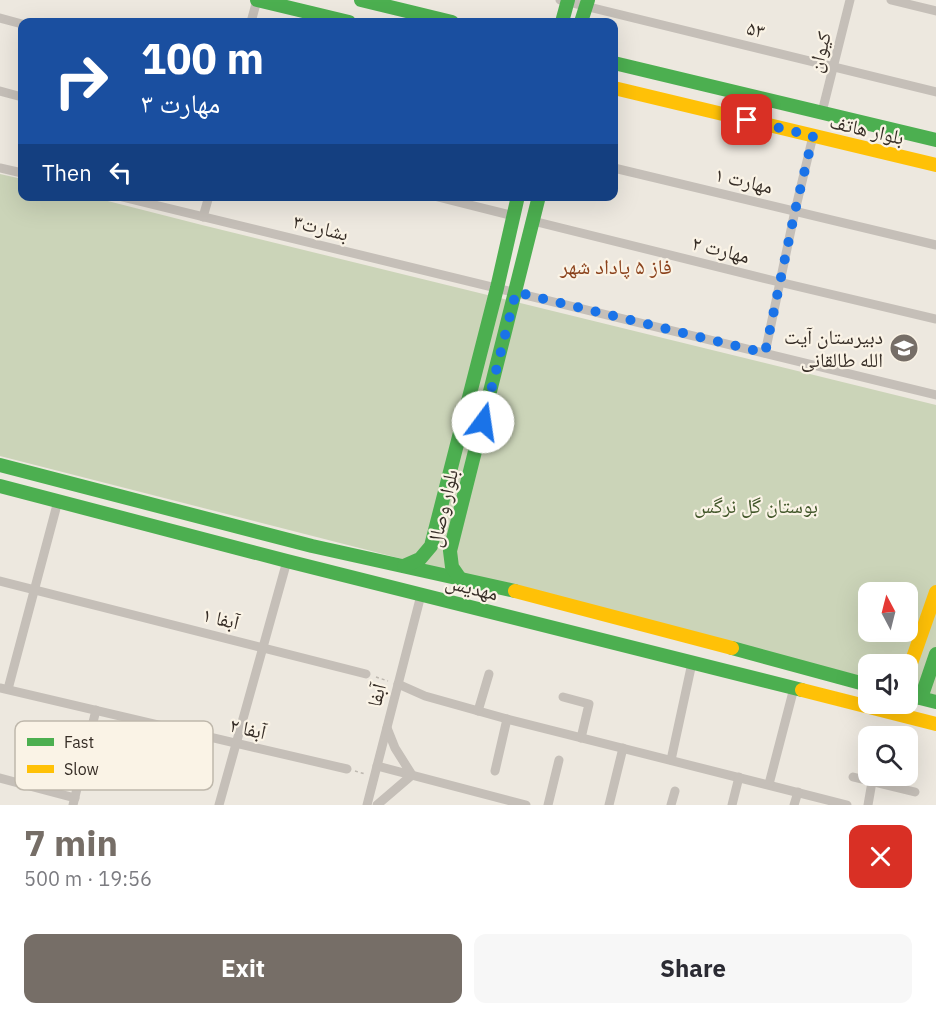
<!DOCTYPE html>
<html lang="en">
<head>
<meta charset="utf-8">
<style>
	body { margin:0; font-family:"IBM Plex Sans","Noto Naskh Arabic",sans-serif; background:#f7f7f7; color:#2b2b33; height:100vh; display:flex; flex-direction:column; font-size:22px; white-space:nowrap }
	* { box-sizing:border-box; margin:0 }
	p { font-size:20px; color:#7c7c81 }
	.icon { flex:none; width:33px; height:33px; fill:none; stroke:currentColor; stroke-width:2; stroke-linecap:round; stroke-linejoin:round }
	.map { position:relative; height:805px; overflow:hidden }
	.side { display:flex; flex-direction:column; background:#fff; flex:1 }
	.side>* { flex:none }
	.hud { position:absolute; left:18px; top:18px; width:600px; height:183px; border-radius:12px; box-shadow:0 6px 24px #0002; background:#1a4fa0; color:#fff; overflow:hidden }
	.needle { width:39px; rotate:353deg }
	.controls { position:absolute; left:858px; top:582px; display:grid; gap:12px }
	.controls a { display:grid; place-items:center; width:60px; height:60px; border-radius:12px; background:#fff; box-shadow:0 6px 24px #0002; font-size:30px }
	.pin { position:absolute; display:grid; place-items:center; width:51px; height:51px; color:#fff; margin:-26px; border-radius:12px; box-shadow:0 3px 9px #0006 }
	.me { position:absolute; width:66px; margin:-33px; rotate:14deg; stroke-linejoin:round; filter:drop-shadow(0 0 4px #0008) }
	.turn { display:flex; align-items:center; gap:21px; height:126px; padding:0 24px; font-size:27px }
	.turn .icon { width:78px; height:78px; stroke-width:2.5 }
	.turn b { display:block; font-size:42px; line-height:51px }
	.then { display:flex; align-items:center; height:57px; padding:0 24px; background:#0003; gap:12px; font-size:22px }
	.round { display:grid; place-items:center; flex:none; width:63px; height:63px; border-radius:12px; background:#f7f7f7 }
	.head { display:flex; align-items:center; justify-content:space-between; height:102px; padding:0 24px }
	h1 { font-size:36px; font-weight:700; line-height:45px; color:#766e67 }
	.button { display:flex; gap:12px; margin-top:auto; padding:12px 24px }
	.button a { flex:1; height:69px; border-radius:12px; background:#766e67; color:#fff; font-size:24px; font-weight:700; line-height:69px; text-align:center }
	.button a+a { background:#f7f7f7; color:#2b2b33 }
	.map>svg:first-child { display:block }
</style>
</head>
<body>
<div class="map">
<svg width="936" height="805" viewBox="0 0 936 805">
	<rect width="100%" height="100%" fill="#ede8df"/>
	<path fill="#cbd4b8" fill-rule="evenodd" d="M0,174L22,179V196L92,197L202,225L936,405V695L908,688V664H868V678L0,456ZM868,592H908V632H868Z"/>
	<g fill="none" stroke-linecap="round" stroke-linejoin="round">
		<g stroke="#beb8b0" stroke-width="1.5" stroke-dasharray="3 3" stroke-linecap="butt">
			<polyline points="376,677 388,681"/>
			<polyline points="355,771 365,774"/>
		</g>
		<g stroke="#c5bfb8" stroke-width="9">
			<polyline points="560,0 936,92"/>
			<polyline points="891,0 936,11"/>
			<polyline points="0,18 22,24"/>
			<polyline points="251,22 257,0"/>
			<polyline points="0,91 22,97"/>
			<polyline points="822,112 850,0"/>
			<polyline points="0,168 22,173"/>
			<polyline points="614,168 936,245"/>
			<polyline points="118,196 936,395"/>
			<polyline points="434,196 514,216"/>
			<polyline points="203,217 209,196"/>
			<polyline points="533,221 779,282 936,319"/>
			<polyline points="765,353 795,211 813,136"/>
			<polyline points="0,581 366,674"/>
			<polyline points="398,684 425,696 507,719 847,805"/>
			<polyline points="0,688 347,769"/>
			<polyline points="8,689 58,501"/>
			<polyline points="563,697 589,704 581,738"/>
			<polyline points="478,711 489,674"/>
			<polyline points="671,760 692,663"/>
			<polyline points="377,766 526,805"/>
			<polyline points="495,771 507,719"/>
			<polyline points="853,777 915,792"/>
			<polyline points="0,778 75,798"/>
			<polyline points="769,784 794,688"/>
			<polyline points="73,805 96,710"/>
			<polyline points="219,805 287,561"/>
			<polyline points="367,805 421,595"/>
			<polyline points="377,805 412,775 395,748 387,728"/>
			<polyline points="548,805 559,760"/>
			<polyline points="609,805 623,748"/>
			<polyline points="671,805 675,791"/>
			<polyline points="732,805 739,777"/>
			<polyline points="794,805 798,792"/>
			<polyline points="868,805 872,782"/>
		</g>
		<g stroke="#4caf50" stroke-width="14">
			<polyline points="257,0 349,22"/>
			<polyline points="361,0 452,22"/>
			<polyline points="562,22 568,0"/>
			<polyline points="581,22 588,0"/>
			<polyline points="614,63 936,140"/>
			<polyline points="0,465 312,546 515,591"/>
			<polyline points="0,486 287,561 802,690"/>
			<polyline points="404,566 420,559 431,546 497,288 518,196"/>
			<polyline points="461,580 452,567 450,551 539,196"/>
			<polyline points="732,648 868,685"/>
			<polyline points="908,695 936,702"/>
			<polyline points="921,698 936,654"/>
		</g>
		<g stroke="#ffc107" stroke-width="14">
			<polyline points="614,88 936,165"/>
			<polyline points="515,591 732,648"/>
			<polyline points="908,672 936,592"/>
			<polyline points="802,690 936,724"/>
		</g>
	</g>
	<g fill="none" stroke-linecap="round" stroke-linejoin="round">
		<polyline stroke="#1a73e8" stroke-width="10" stroke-dasharray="0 18" points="483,422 516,292 765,353 795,211 813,136 747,120"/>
	</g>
	<defs>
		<g id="school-disc" transform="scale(1.5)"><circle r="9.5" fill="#766e67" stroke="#faf3e6"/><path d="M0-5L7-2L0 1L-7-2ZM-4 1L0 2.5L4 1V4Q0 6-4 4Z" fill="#fff"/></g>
	</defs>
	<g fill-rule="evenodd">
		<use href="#school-disc" x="904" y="348"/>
	</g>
	<g text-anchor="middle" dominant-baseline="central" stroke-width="4.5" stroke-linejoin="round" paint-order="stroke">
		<g font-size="20" fill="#362d26" stroke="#faf3e6">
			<text transform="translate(756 29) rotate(14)">۵۳</text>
			<text transform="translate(819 52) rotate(-76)">کیوان</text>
			<text transform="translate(867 129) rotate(13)">بلوار هاتف</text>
			<text transform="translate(744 180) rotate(13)">مهارت ۱</text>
			<text transform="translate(321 227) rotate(14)">بشارت۳</text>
			<text transform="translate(721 249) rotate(14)">مهارت ۲</text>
			<text transform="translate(442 508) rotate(-77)">بلوار وصال</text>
			<text transform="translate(472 587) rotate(14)">مهدیس</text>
			<text transform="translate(221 618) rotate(14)">آبفا ۱</text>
			<text transform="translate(376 695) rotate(-76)">آبفا</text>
			<text transform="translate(248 728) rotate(13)">آبفا ۲</text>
		</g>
		<g font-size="20" fill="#362d26" stroke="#faf3e6" text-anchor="end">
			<text x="883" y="336">دبیرستان آیت<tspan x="883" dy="23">الله طالقانی</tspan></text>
		</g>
		<g font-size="20" fill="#415629" stroke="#faf3e6">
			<text x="756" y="505">بوستان گل نرگس</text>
		</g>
		<g font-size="21" fill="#8a411b" stroke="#faf3e6">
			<text x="616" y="266">فاز ۵ پاداد شهر</text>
		</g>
	</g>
	<rect x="15" y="721" width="198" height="69" rx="9" fill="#faf3e6" stroke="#bfb8ac" stroke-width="1.5"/>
	<rect x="27" y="738" width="27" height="8" fill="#4caf50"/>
	<rect x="27" y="765" width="27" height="8" fill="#ffc107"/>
	<g font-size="16" fill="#362d26">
		<text x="64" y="748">Fast</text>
		<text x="64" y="775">Slow</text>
	</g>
</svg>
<div class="controls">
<a><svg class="needle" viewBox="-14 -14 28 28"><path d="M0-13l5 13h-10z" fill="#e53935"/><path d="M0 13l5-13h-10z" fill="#7c7c81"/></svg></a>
<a><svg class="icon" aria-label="sound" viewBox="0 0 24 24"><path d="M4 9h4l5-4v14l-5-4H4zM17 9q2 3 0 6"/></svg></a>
<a><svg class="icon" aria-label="search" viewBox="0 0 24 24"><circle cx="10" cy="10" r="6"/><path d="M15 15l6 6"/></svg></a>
</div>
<div class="pin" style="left:747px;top:120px;background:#d93025"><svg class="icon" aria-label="arrive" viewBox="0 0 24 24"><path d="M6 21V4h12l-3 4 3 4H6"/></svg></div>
<svg class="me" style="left:483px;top:422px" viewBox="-20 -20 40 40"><circle r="19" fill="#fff"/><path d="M0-13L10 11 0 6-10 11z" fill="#1a73e8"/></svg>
<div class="hud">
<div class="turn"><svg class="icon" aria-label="right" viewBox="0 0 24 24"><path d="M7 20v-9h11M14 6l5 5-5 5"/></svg><div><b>100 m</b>مهارت ۳</div></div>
<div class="then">Then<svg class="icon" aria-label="left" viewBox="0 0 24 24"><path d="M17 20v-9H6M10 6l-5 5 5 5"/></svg></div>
</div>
</div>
<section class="side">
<div class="head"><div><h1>7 min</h1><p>500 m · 19:56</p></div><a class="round" style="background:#d93025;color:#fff"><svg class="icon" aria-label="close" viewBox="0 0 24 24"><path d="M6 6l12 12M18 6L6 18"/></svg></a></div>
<div class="button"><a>Exit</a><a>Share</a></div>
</section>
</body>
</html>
